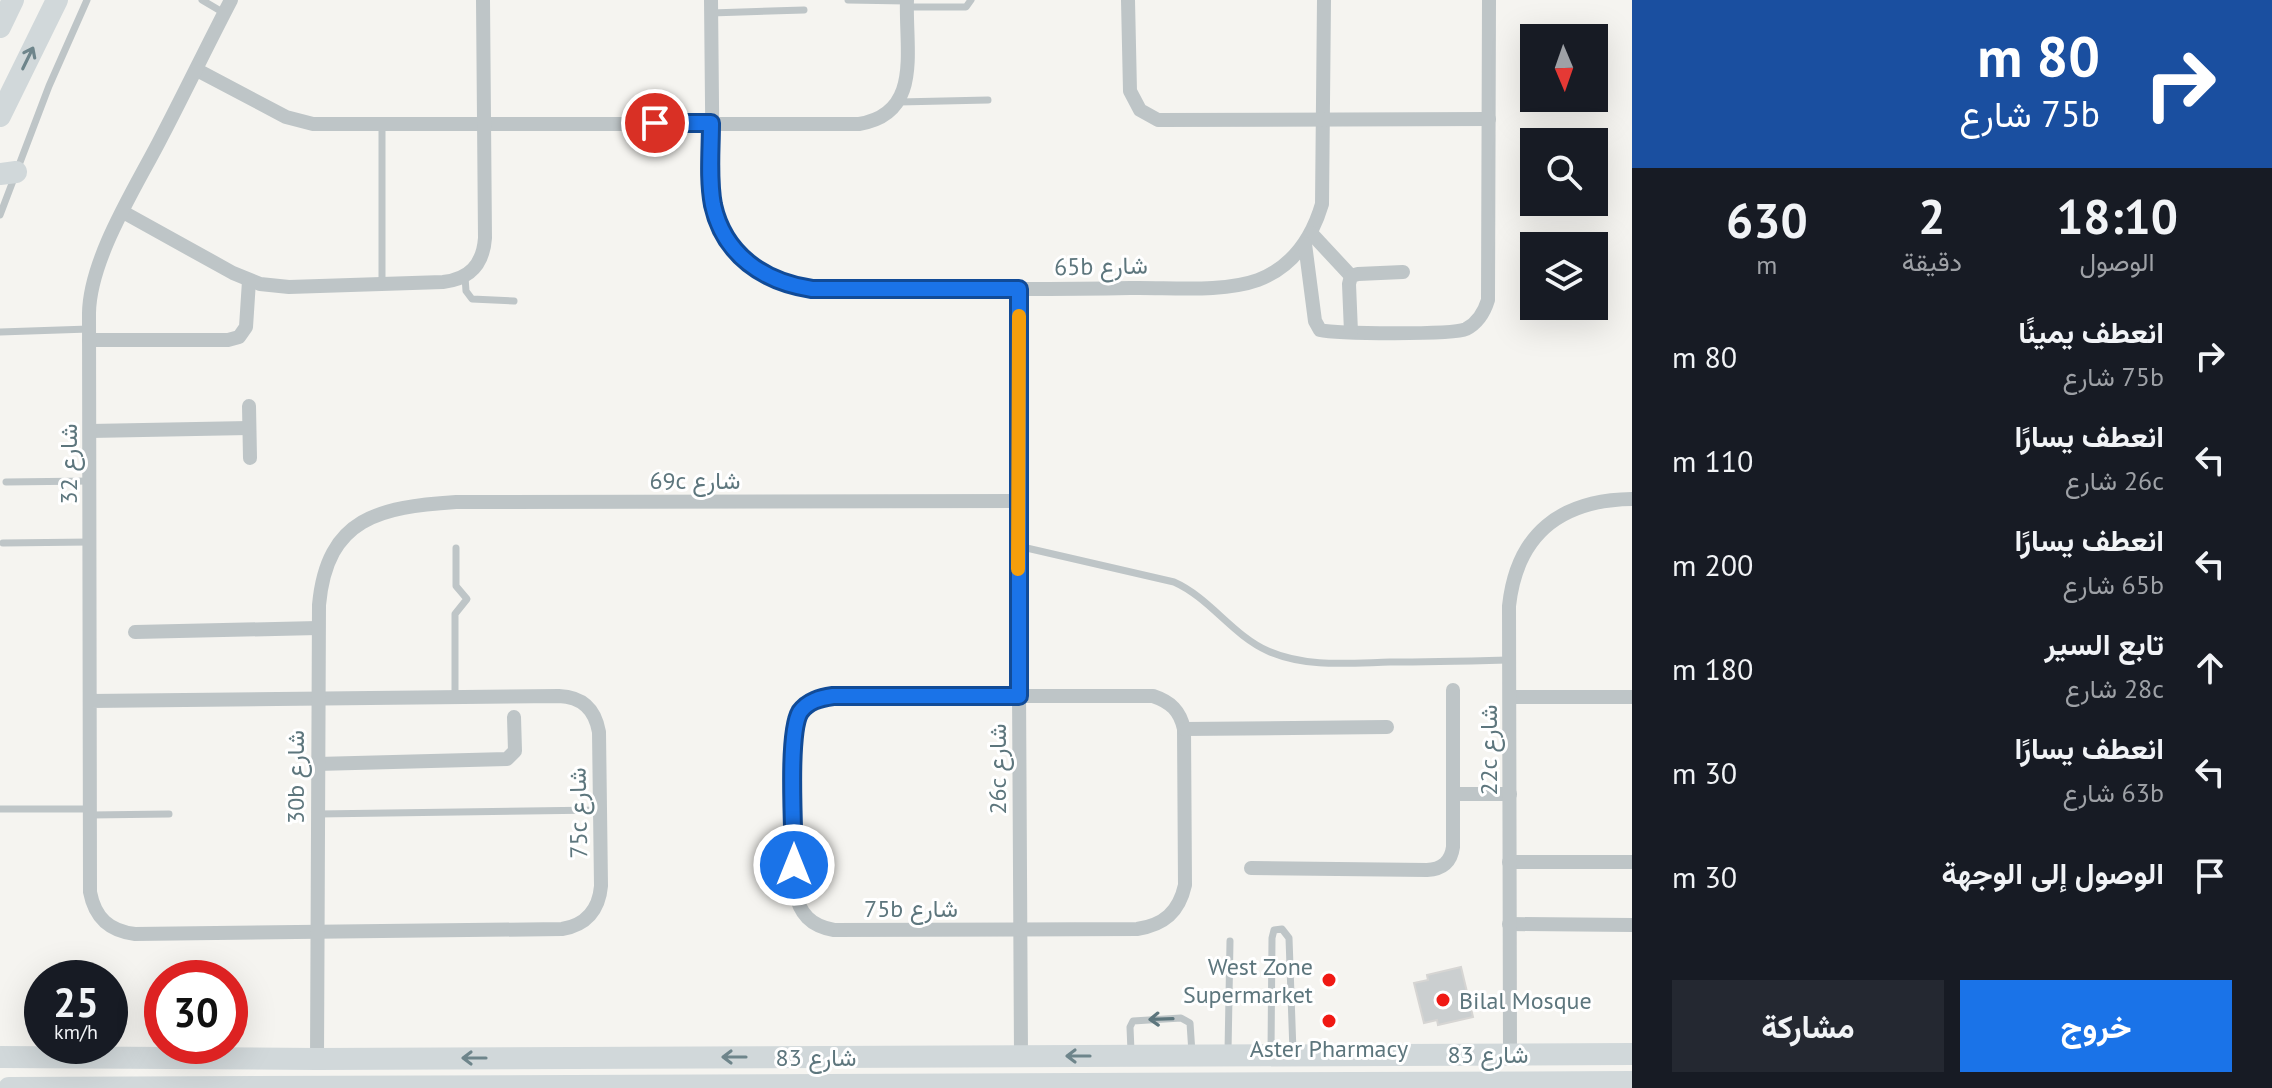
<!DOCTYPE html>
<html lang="ar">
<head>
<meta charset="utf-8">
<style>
	body { margin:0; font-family:"PT Sans",Vazirmatn,sans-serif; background:#242831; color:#f1f3f6; direction:rtl; height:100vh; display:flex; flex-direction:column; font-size:30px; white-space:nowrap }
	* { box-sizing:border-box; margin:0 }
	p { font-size:26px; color:#9ea1a6 }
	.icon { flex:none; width:44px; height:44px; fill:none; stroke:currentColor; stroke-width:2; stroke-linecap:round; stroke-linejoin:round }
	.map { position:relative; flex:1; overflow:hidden; direction:ltr }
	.details { display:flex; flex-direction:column; background:#171b24; width:640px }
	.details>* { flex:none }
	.guide { background:#1a4fa0; color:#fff; overflow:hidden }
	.needle { width:52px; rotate:178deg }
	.buttons { position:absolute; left:1520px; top:24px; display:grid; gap:16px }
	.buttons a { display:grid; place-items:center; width:88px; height:88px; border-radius:0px; background:#171b24; box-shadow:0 8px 32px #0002; font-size:40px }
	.speed { position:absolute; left:24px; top:960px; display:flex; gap:16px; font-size:40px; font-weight:700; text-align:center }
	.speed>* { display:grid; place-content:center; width:104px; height:104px; border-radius:50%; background:#171b24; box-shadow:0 8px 32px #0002; line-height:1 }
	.speed small { font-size:20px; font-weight:400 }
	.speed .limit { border:12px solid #d22; background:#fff; color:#111 }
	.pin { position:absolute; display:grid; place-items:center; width:68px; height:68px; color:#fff; margin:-34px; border:4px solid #fff; border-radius:50%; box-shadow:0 2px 8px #0007 }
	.me { position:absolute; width:88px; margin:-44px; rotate:0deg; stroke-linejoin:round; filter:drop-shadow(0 0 6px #0008) }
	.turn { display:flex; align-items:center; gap:28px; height:168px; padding:0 40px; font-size:36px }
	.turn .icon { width:104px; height:104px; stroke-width:2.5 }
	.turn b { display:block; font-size:56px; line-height:68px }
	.eta { display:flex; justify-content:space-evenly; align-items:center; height:136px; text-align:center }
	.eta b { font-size:48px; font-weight:700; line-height:56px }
	.primary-button { display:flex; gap:16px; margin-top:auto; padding:16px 40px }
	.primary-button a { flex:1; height:92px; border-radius:0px; background:#1a73e8; color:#fff; font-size:32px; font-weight:700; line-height:92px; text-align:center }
	.primary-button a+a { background:#242831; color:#f1f3f6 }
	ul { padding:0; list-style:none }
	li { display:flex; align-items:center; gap:24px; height:104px; padding:0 40px }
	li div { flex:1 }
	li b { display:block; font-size:30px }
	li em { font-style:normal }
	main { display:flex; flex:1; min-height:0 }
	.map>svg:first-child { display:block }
</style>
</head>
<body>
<main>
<section class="details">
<div class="guide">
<div class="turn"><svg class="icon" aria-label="right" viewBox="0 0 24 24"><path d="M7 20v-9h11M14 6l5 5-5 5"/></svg><div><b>80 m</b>75b شارع</div></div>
</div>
<div class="eta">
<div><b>18:10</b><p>الوصول</p></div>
<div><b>2</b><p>دقيقة</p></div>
<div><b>630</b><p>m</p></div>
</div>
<ul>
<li><svg class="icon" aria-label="right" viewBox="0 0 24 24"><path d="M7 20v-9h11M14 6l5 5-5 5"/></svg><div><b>انعطف يمينًا</b><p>75b شارع</p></div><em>80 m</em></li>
<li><svg class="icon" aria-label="left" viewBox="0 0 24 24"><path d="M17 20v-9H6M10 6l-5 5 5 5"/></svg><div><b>انعطف يسارًا</b><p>26c شارع</p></div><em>110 m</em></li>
<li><svg class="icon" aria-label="left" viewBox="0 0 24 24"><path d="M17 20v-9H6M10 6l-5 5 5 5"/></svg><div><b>انعطف يسارًا</b><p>65b شارع</p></div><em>200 m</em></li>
<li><svg class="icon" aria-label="ahead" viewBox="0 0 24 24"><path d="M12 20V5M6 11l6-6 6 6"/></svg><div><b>تابع السير</b><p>28c شارع</p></div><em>180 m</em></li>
<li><svg class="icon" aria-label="left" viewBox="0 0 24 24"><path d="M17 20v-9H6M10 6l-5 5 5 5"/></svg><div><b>انعطف يسارًا</b><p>63b شارع</p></div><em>30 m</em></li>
<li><svg class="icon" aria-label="arrive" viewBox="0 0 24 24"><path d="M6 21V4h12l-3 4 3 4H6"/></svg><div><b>الوصول إلى الوجهة</b></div><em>30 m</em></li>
</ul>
<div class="primary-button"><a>خروج</a><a>مشاركة</a></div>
</section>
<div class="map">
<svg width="1632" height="1088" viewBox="0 0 1632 1088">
	<rect width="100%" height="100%" fill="#f5f4f0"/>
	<polygon fill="#cbcfd0" stroke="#d6d5d3" stroke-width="2" points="1461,967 1473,1017 1438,1025 1437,1020 1424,1023 1414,983 1428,980 1427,975"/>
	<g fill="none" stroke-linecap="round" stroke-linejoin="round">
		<g stroke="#bec5c7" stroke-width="7">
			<polyline points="202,0 224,13"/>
			<polyline points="848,0 906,1"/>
			<polyline points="906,7 966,7 971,0"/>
			<polyline points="711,13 804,10"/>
			<polyline points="899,102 988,100"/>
			<polyline points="382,124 382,284"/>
			<polyline points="0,215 49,86 87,0"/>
			<polyline points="465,277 466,291 472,299 514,301"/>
			<polyline points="0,332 89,329"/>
			<polyline points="6,482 90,481"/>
			<polyline points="3,543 90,542"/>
			<path d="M1018,546L1174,582C1210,598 1232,635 1268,651C1307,668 1350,663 1390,662C1430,662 1469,661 1508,660"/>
			<polyline points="455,697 455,614 467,599 456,586 456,548"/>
			<polyline points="0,809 90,809"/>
			<polyline points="318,814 599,810"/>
			<polyline points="91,815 169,814"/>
			<polyline points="1131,1051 1130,1027 1133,1021 1181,1018 1190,1023 1192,1053"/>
			<polyline points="1271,1051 1272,938 1274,930 1282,929 1289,938 1293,1052"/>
			<polyline points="1228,1052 1230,941"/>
		</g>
		<g stroke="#bec5c7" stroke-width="14">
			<path d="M711,0L713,205C729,257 758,281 812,289C918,289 1024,290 1130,288C1168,287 1222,293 1258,280C1292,267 1312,238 1322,204L1324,0"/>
			<polyline points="1128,0 1130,91 1140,110 1158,120 1489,119"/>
			<path d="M197,70L286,117L313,124H859C923,114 905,49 907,0"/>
			<path d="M123,212L233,273L260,284L289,287L443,282C469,279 483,265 485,238L483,0"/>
			<polyline points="1311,233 1351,276"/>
			<path d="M1305,244L1315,321L1320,330C1336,334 1453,335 1466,329C1478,323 1484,313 1488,300L1489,0"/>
			<polyline points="1019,289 1018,501 1021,1057"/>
			<polyline points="1351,332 1349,284 1351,276 1358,274 1403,272"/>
			<polyline points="89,340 228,340 239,337 246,327 249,281"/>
			<polyline points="249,406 250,458"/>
			<polyline points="90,431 249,428"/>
			<polyline points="135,632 318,628"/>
			<path d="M833,696H1153C1171,702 1180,711 1184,729L1185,885C1179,912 1164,925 1137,929L834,930C811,926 799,914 795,890L794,738C797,712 807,700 833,696Z"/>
			<polyline points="1510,697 1632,697"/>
			<path d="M90,701L559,696C582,697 595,709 599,732L601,886C599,910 586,925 562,929L135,934C109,931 95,918 90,892L89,313C90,258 136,187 161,138C185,92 207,46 231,0"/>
			<polyline points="1184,729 1387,727"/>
			<polyline points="317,764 507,759 515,751 514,717"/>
			<polyline points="1453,794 1510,794"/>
			<polyline points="1509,862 1632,862"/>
			<path d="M1251,868L1427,870C1442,869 1451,862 1453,847V690"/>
			<polyline points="1509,924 1632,925"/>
			<path d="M1510,1054L1509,606C1517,533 1561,500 1632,499"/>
			<path d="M317,1059L319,605C327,517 380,507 456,502L1018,501"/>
		</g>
		<g stroke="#d1d8da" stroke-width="22">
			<polyline points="0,27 13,0"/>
			<polyline points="0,116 57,0"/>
			<polyline points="0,174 16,172"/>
			<polyline points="0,1057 317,1059 1632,1054"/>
			<polyline points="9,1088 1632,1082"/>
		</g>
	</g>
	<defs><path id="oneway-shaft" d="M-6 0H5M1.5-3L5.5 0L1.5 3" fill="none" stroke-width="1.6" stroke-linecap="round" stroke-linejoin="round" transform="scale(2)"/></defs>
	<g stroke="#6e858b">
		<use href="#oneway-shaft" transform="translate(28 58) rotate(-64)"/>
		<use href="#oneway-shaft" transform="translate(1078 1056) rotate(180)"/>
		<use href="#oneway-shaft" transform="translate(734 1057) rotate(180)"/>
		<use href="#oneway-shaft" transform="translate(474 1058) rotate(180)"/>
	</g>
	<use stroke="#5d767d" href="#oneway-shaft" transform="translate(1161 1019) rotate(178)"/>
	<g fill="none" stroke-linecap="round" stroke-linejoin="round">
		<g stroke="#114b97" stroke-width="20">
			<path id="route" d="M655,123H711C711,150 708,179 713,205C724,255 764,282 812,289H1019V696H833C820,698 808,701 800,712C787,734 794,835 794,865"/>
		</g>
		<use href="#route" stroke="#1a73e8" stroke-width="14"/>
		<polyline stroke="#f59e0b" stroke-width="14" points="1018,569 1019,316"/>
	</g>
	<g fill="#f01914" stroke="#fff" stroke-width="3">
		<circle cx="1329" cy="980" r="8"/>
		<circle cx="1443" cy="1000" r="8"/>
		<circle cx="1329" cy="1021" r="8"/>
	</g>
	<g text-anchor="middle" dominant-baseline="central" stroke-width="6" stroke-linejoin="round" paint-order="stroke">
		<g font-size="24" fill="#5d767d" stroke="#fff">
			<text transform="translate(1101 266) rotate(-1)">65b شارع</text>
			<text transform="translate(68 464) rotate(-90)">شارع 32</text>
			<text x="695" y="480">69c شارع</text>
			<text transform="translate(1488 750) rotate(-90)">22c شارع</text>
			<text transform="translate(997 769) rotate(-90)">26c شارع</text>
			<text transform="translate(295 777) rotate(-90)">30b شارع</text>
			<text transform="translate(578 813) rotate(-91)">75c شارع</text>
			<text x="911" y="908">75b شارع</text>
			<text x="1488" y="1054">شارع 83</text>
			<text x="816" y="1057">شارع 83</text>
		</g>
		<g font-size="24" fill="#5d767d" stroke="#fff" text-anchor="end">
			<text x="1313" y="966">West Zone<tspan x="1313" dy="28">Supermarket</tspan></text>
			<text x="1459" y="1000" text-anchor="start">Bilal Mosque</text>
			<text x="1329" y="1048" text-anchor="middle">Aster Pharmacy</text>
		</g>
	</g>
</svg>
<div class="buttons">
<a><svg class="needle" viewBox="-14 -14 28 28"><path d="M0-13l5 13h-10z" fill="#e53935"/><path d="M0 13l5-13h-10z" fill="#9ea1a6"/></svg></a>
<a><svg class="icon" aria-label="search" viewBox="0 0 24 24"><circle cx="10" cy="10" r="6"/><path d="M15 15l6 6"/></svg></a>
<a><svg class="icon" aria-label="layers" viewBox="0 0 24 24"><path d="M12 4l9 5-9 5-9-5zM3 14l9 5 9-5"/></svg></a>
</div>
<div class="speed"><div>25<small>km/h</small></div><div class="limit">30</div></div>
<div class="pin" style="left:655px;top:123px;background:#d93025"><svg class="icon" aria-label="arrive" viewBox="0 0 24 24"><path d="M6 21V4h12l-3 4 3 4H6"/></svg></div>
<svg class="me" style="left:794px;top:865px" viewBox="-20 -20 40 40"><circle r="17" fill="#1a73e8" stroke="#fff" stroke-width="3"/><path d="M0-11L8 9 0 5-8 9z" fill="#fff"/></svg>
</div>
</main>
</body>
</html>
